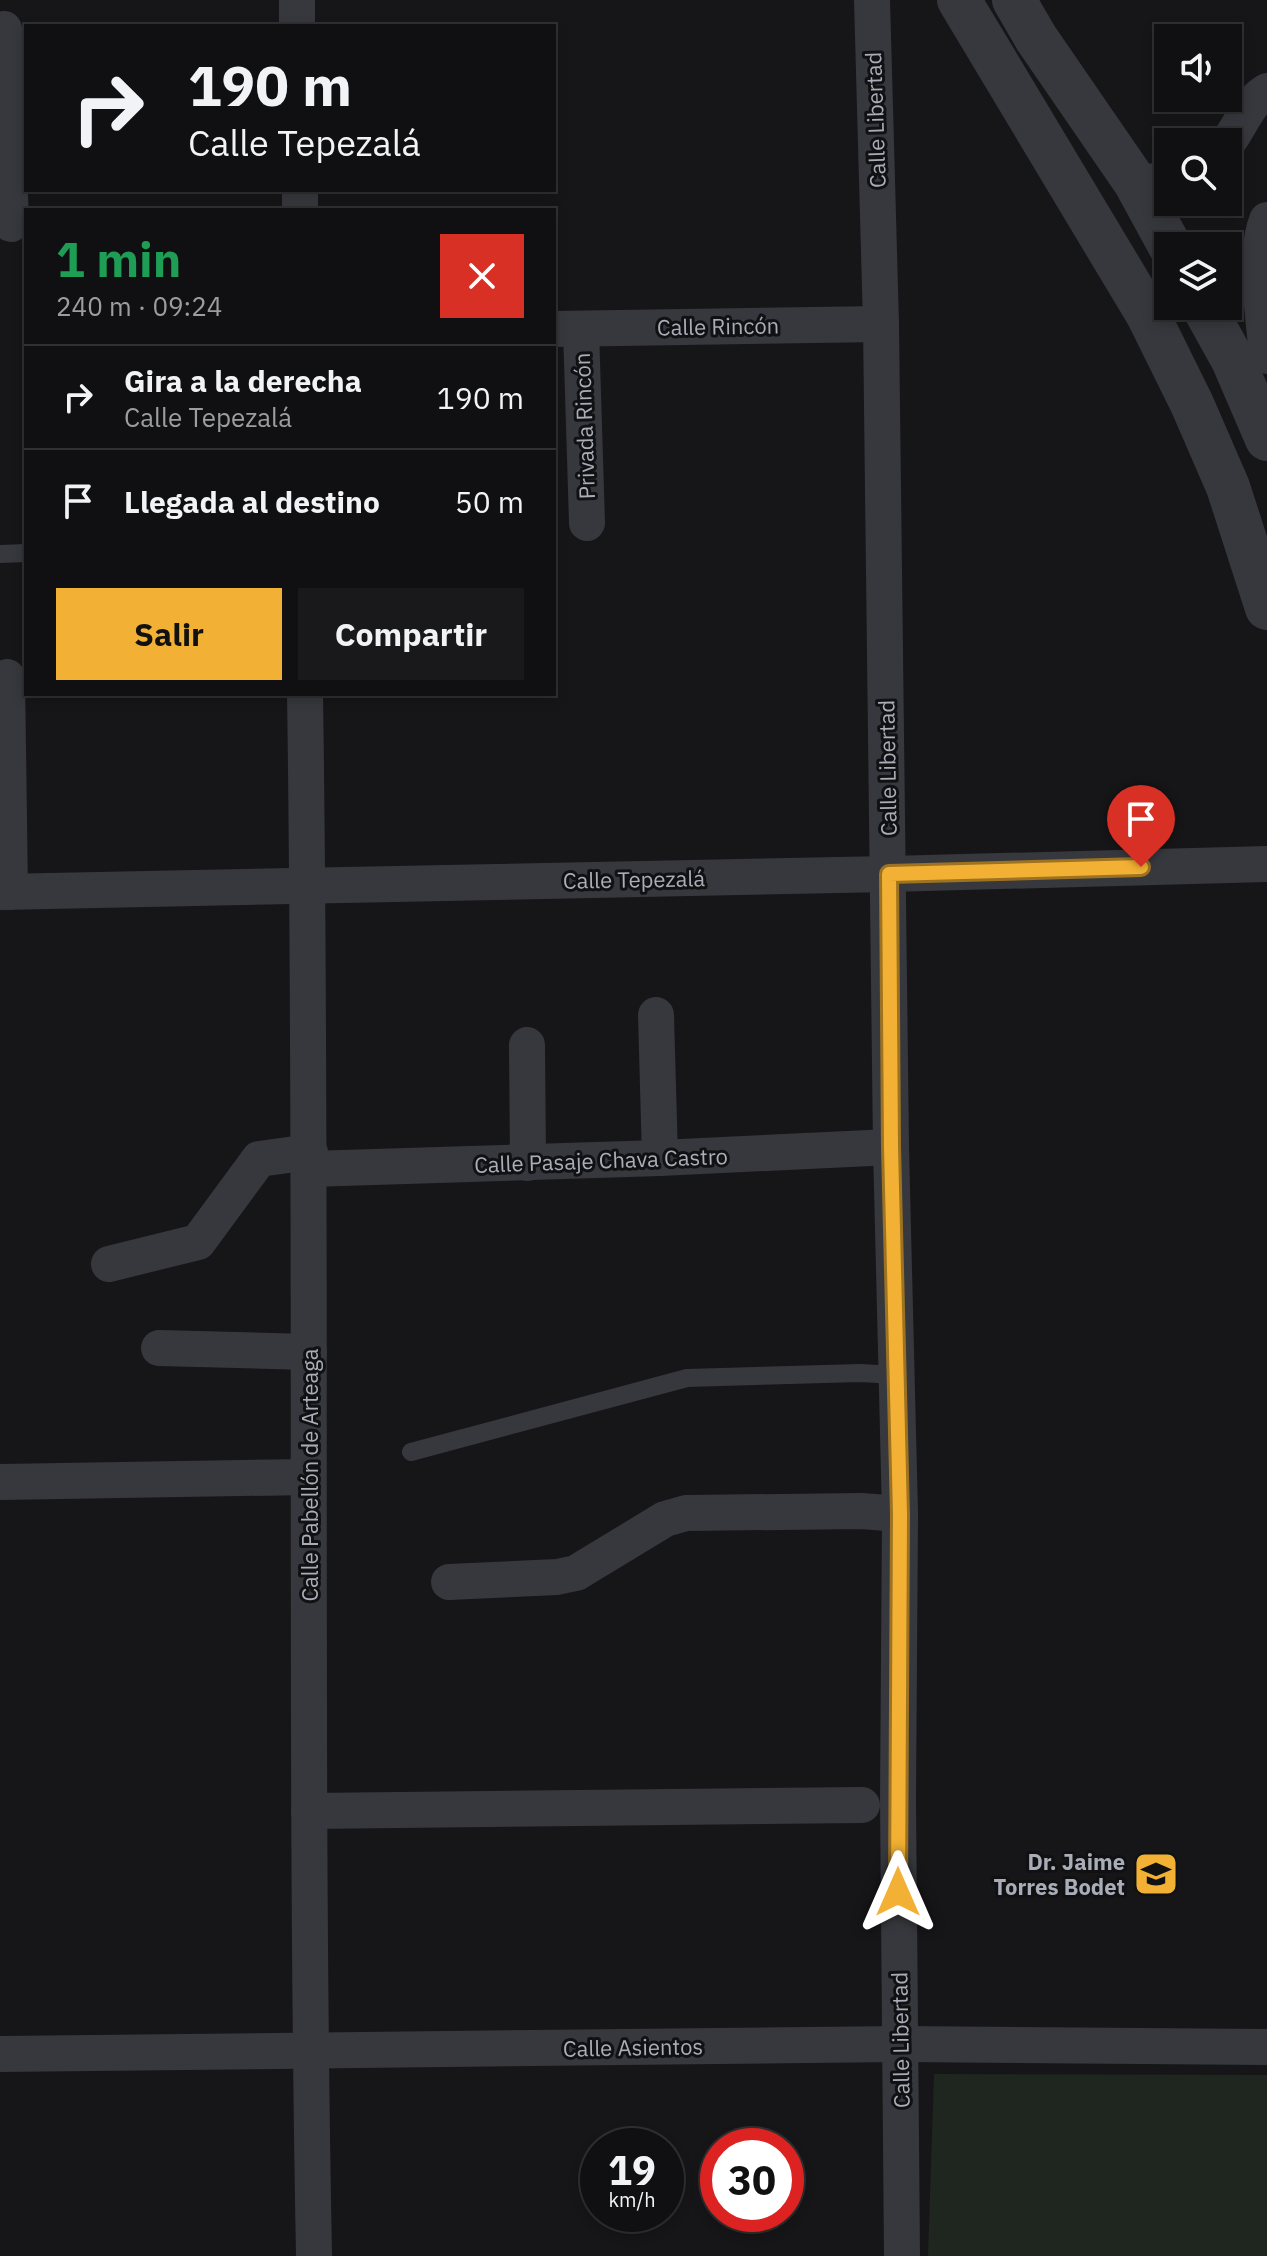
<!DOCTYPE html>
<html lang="es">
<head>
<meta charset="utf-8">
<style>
	body { margin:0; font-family:"IBM Plex Sans",sans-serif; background:#19191b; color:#f1f3f6; height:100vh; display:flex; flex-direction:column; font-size:30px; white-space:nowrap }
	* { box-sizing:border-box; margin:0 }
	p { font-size:26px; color:#9c9d9f }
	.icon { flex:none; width:44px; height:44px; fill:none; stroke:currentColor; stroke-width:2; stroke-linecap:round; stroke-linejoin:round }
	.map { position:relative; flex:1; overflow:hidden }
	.panel { position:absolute; left:24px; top:208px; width:532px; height:488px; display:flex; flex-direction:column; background:#101012; border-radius:0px; box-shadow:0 4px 12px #0003,0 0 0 2px #303032 }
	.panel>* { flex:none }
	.top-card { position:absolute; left:24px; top:24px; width:532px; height:168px; border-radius:0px; box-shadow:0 4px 12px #0003,0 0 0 2px #303032; background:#101012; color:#f1f3f6; overflow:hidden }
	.buttons { position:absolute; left:1154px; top:24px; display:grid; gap:16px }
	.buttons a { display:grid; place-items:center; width:88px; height:88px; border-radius:0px; background:#101012; box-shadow:0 4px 12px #0003,0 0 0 2px #303032; font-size:40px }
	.speed { position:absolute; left:580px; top:2128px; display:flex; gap:16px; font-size:40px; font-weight:700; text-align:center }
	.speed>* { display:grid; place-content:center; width:104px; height:104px; border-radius:50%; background:#101012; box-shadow:0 4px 12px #0003,0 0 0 2px #303032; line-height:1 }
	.speed small { font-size:20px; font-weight:400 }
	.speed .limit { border:12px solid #d22; background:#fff; color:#111 }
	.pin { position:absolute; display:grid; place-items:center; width:68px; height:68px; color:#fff; margin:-82px -34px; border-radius:50% 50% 50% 0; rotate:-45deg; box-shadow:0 0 8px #0007 }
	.pin .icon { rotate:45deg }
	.me { position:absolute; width:88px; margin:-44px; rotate:0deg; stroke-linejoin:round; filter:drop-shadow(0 0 6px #0008) }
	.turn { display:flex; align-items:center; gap:28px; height:168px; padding:0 32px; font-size:36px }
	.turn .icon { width:104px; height:104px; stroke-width:2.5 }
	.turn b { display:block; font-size:56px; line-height:68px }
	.round { display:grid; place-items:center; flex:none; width:84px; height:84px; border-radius:0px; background:#19191b }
	.head { display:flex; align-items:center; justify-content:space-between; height:136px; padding:0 32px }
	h1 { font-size:48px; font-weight:800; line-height:60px; color:#1e9e55 }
	.action { display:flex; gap:16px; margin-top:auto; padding:16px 32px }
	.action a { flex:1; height:92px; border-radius:0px; background:#f2b134; color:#111; font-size:32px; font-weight:800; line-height:92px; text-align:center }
	.action a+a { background:#19191b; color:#f1f3f6 }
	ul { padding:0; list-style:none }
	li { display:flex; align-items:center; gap:24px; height:104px; padding:0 32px; border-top:2px solid #303032 }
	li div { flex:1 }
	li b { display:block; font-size:30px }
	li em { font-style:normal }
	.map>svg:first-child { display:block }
</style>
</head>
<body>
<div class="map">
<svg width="1267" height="2256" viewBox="0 0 1267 2256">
	<rect width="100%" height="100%" fill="#161618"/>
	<polygon fill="#1e261f" points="934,2074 1267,2075 1267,2256 928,2256"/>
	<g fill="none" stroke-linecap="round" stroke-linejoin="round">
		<g stroke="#37383d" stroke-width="18">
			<polyline points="0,554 26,553"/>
			<polyline points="411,1452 687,1378 860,1373 897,1375"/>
		</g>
		<g stroke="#37383d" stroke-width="36">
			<polyline points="297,0 297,26"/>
			<polyline points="872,0 881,324 891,1147 900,1514 898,1800 902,2256"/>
			<polyline points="4,29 8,136"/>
			<path d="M1228,142C1241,125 1248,102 1267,91"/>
			<polyline points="1135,182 1168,181"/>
			<polyline points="300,210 300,190"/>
			<path d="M1267,220C1253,256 1264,317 1267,356"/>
			<polyline points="11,224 8,136 26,136"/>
			<polyline points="554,329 881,324"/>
			<polyline points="581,329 587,523"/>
			<polyline points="7,677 10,892"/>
			<path d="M305,694C313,1215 304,1735 314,2256"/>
			<polyline points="0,892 889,874 1267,864"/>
			<polyline points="656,1015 660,1158"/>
			<polyline points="527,1045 528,1163"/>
			<polyline points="310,1169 660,1158 891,1147"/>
			<polyline points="109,1264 198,1242 259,1159 310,1152"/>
			<polyline points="159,1348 309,1352"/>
			<polyline points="0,1482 308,1477"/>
			<polyline points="449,1582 557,1577 576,1573 665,1519 686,1513 861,1511 900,1514"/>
			<polyline points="309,1811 862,1805"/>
			<polyline points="0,2054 900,2044 1267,2047"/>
		</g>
		<g stroke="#37383d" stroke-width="44">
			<polyline points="959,0 1148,315 1192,404 1228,487 1267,608"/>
			<polyline points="1014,0 1036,38 1135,182 1170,246"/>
			<polyline points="1203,306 1233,360 1267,439"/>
		</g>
	</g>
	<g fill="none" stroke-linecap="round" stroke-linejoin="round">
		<g stroke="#9d7322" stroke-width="20">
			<polyline id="route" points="898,1892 900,1514 891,1147 889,874 1141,867"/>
		</g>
		<use href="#route" stroke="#f2b134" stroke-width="14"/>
	</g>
	<defs>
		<g id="school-square" transform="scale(2.3)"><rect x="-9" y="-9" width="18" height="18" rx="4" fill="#f2b134" stroke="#111113"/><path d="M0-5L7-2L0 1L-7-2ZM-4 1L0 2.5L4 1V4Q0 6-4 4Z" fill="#111"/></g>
	</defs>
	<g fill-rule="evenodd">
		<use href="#school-square" x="1156" y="1874"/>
	</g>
	<g text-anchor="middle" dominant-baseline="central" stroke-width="6" stroke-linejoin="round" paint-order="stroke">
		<g font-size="22" fill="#a8adb8" stroke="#111113">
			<text transform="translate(875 120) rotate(-92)">Calle Libertad</text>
			<text transform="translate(718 326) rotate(-1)">Calle Rincón</text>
			<text transform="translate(584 426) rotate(-92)">Privada Rincón</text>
			<text transform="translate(887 768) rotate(-91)">Calle Libertad</text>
			<text transform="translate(634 879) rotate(-1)">Calle Tepezalá</text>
			<text transform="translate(601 1160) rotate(-2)">Calle Pasaje Chava Castro</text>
			<text transform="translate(309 1475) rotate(-90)">Calle Pabellón de Arteaga</text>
			<text transform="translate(900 2040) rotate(-91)">Calle Libertad</text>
			<text transform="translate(633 2047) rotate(-1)">Calle Asientos</text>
		</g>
		<g font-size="22" font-weight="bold" fill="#a8adb8" stroke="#111113" text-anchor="end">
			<text x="1125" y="1861">Dr. Jaime<tspan x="1125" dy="25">Torres Bodet</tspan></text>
		</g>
	</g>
</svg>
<div class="buttons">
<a><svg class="icon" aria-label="sound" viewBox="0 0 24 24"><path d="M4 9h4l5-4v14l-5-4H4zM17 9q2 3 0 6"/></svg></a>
<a><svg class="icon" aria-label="search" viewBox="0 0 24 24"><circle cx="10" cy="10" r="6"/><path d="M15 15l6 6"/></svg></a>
<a><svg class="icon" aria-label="layers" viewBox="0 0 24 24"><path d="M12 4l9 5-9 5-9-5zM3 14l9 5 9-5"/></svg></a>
</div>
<div class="speed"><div>19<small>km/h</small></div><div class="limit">30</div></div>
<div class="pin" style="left:1141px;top:867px;background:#d93025"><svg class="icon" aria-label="arrive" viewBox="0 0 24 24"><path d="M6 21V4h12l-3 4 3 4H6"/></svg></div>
<svg class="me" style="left:898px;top:1892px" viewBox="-20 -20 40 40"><path d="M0-17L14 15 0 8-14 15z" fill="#f2b134" stroke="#fff" stroke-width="4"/></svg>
<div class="top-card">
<div class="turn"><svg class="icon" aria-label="right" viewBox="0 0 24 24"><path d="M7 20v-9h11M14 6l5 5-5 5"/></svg><div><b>190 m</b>Calle Tepezalá</div></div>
</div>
<section class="panel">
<div class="head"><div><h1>1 min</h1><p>240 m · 09:24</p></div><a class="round" style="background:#d93025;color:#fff"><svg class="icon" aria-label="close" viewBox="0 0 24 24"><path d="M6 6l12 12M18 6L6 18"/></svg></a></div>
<ul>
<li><svg class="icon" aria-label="right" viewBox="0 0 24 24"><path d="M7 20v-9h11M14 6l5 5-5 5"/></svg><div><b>Gira a la derecha</b><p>Calle Tepezalá</p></div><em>190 m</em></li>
<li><svg class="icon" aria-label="arrive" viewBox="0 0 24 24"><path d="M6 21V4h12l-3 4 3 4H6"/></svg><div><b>Llegada al destino</b></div><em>50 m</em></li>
</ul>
<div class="action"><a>Salir</a><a>Compartir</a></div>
</section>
</div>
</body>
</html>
